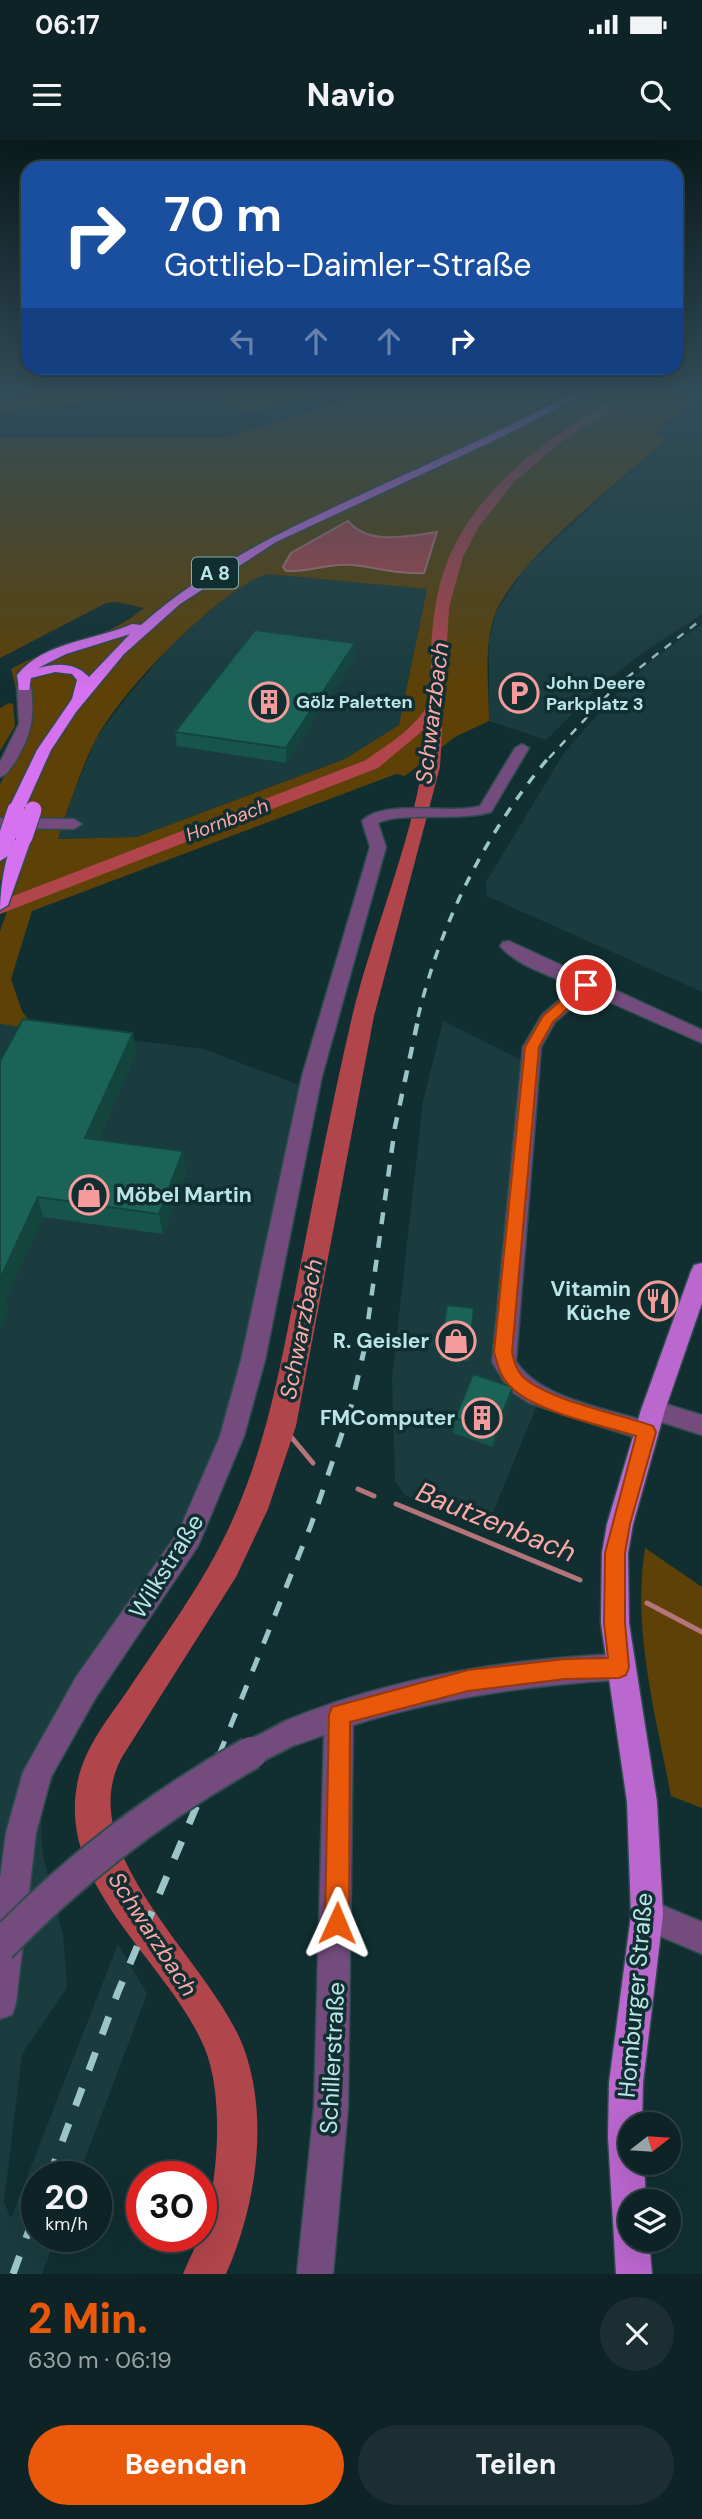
<!DOCTYPE html>
<html lang="de">
<head>
<meta charset="utf-8">
<style>
	body { margin:0; font-family:"DM Sans",sans-serif; background:#1b2f32; color:#f1f3f6; height:100vh; display:flex; flex-direction:column; font-size:26px; white-space:nowrap }
	* { box-sizing:border-box; margin:0 }
	p { font-size:23px; color:#9aa4a7 }
	.icon { flex:none; width:38px; height:38px; fill:none; stroke:currentColor; stroke-width:2; stroke-linecap:round; stroke-linejoin:round }
	.map { position:relative; height:2134px; overflow:hidden }
	.sheet { display:flex; flex-direction:column; background:#0d2325; flex:1 }
	.sheet>* { flex:none }
	.top-card { position:absolute; left:21px; top:21px; width:662px; height:214px; border-radius:21px; box-shadow:0 7px 28px #0002,0 0 0 2px #2d4042; background:#1a4fa0; color:#fff; overflow:hidden }
	.needle { width:46px; rotate:73deg }
	.buttons { position:absolute; left:618px; top:1972px; display:grid; gap:14px }
	.buttons a { display:grid; place-items:center; width:63px; height:63px; border-radius:50%; background:#0d2325; box-shadow:0 7px 28px #0002,0 0 0 2px #2d4042; font-size:35px }
	.speed { position:absolute; left:21px; top:2021px; display:flex; gap:14px; font-size:35px; font-weight:700; text-align:center }
	.speed>* { display:grid; place-content:center; width:91px; height:91px; border-radius:50%; background:#0d2325; box-shadow:0 7px 28px #0002,0 0 0 2px #2d4042; line-height:1 }
	.speed small { font-size:18px; font-weight:400 }
	.speed .limit { border:10px solid #d22; background:#fff; color:#111 }
	.pin { position:absolute; display:grid; place-items:center; width:60px; height:60px; color:#fff; margin:-30px; border:4px solid #fff; border-radius:50%; box-shadow:0 2px 7px #0007 }
	.me { position:absolute; width:77px; margin:-38px; rotate:1deg; stroke-linejoin:round; filter:drop-shadow(0 0 5px #0008) }
	.turn { display:flex; align-items:center; gap:24px; height:147px; padding:0 28px; font-size:32px }
	.turn .icon { width:91px; height:91px; stroke-width:2.5 }
	.turn b { display:block; font-size:49px; line-height:60px }
	.lanes { display:flex; align-items:center; height:66px; padding:0 28px; background:#0003; justify-content:center; gap:35px; direction:ltr }
	.lanes .off { opacity:.35 }
	.round { display:grid; place-items:center; flex:none; width:74px; height:74px; border-radius:37px; background:#1b2f32 }
	.head { display:flex; align-items:center; justify-content:space-between; height:119px; padding:0 28px }
	h1 { font-size:42px; font-weight:800; line-height:52px; color:#ea580c }
	.button { display:flex; gap:14px; margin-top:auto; padding:14px 28px }
	.button a { flex:1; height:80px; border-radius:42px; background:#ea580c; color:#fff; font-size:28px; font-weight:800; line-height:80px; text-align:center }
	.button a+a { background:#1b2f32; color:#f1f3f6 }
	.status { display:flex; justify-content:space-between; align-items:center; height:49px; padding:0 35px; background:#0d2325; direction:ltr }
	.status svg { height:19px; fill:currentColor }
	header { display:flex; justify-content:space-between; align-items:center; height:91px; padding:0 28px; background:#0d2325; font-size:32px; font-weight:800 }
	.map>svg:first-child { display:block }
</style>
</head>
<body>
<div class="status"><b>06:17</b><svg viewBox="0 0 49 12"><path d="M0 12V9h3v3zM5 12V6h3v6zM10 12V3h3v9zM15 12V0h3v12zM26 1h20v11H26zM47 4h2v5h-2z"/></svg></div>
<header><svg class="icon" aria-label="menu" viewBox="0 0 24 24"><path d="M4 6h16M4 12h16M4 18h16"/></svg>Navio<svg class="icon" aria-label="search" viewBox="0 0 24 24"><circle cx="10" cy="10" r="6"/><path d="M15 15l6 6"/></svg></header>
<div class="map">
<svg width="702" height="2134" viewBox="0 0 702 2134">
	<rect width="100%" height="100%" fill="#112f31"/>
	<g fill="#1a3c3e">
		<polygon points="699,258 702,258 702,474 638,516 590,556 546,600 489,581 489,501 496,473 526,427 666,299 653,294"/>
		<polygon points="267,434 427,449 399,585 345,619 137,697 57,699 60,689 36,689 39,680 64,679 96,598 130,553 181,494 235,450"/>
		<polygon points="702,484 702,852 487,756 486,742 564,613 611,559 652,520"/>
		<polygon points="443,881 525,922 503,1166 491,1220 502,1239 514,1253 537,1265 485,1392 405,1355 395,1341 392,1238 423,961"/>
		<polygon points="0,884 203,909 318,952 237,1312 225,1344 203,1389 150,1478 63,1613 42,1668 41,1694 44,1720 63,1795 67,1847 22,1914 4,2062 11,2078 118,1804 147,1854 78,2037 37,2037 37,2096 56,2097 42,2134 0,2134"/>
	</g>
	<g fill="#5d4106">
		<polygon points="0,250 211,250 0,271"/>
		<polygon points="214,250 362,250 242,273"/>
		<path d="M374,250H702V258L670,278L653,293L666,299C620,342 517,418 495,474C483,507 489,547 489,581L455,597L405,636L396,634L32,771L11,839L22,871L35,889L0,884V791L21,732L0,741V696L33,697L36,689H61L58,699L137,697L345,619L399,585L427,449L267,434C217,451 121,551 96,599C83,624 74,653 64,679L39,680L42,671L8,670L4,679H0V644L33,585H20L22,573L11,529C56,503 101,504 144,468L117,462L106,463L0,518V298L230,297Z"/>
		<polygon points="9,563 13,564 15,586 0,611 0,568"/>
		<path d="M645,1408L702,1447V1668L671,1656C656,1575 632,1491 645,1408Z"/>
	</g>
	<path fill="#b1454c" stroke="#b4757a" stroke-width="2" d="M348,381C369,406 409,396 437,392L424,433C400,435 376,427 352,425C330,423 308,432 286,431L283,427L291,413Z"/>
	<g fill="none" stroke-linecap="round" stroke-linejoin="round">
		<g stroke="#b4757a" stroke-width="5">
			<polyline points="282,1286 313,1323"/>
			<polyline points="358,1349 374,1356"/>
			<polyline points="396,1364 580,1440"/>
			<polyline points="647,1463 702,1492"/>
		</g>
		<path fill="#b1454c" fill-rule="evenodd" d="M630,250H642L561,302L514,342L478,388L463,417L449,467L440,627L374,876L296,1286L268,1369L236,1437L122,1617C70,1713 210,1820 243,1906C270,1978 256,2066 226,2134H183C188,2121 195,2108 200,2096C218,2050 225,1958 205,1909C170,1823 58,1749 77,1645C83,1609 108,1579 128,1550C166,1493 209,1436 236,1372C267,1300 281,1224 296,1147C314,1057 331,967 352,877C375,781 420,687 427,587L378,628L0,774V761L366,620C387,605 412,590 426,568C433,557 430,510 432,495C434,468 439,441 449,417C484,338 558,291 630,250Z"/>
		<g stroke="#2c4c4e" stroke-width="3">
			<g id="minor">
				<path d="M24,543L31,547C35,577 31,596 15,622C10,628 8,635 0,637V622L19,584L17,547Z"/>
				<path d="M522,604L529,608L491,672C458,682 402,671 378,683L386,707L322,936L265,1220L244,1296L198,1406L96,1557L51,1637L36,1693L16,1863L12,1875L0,1879V1738L6,1693L23,1632L76,1537L179,1391L220,1296L241,1220L302,936L370,707L362,681C384,658 449,675 480,666L515,608Z"/>
				<polygon points="0,678 74,679 82,684 74,689 0,688"/>
				<path d="M509,801L702,890V903L589,853L555,882L541,907L516,1221C540,1260 612,1269 655,1284L658,1291L655,1298L646,1301L529,1263L509,1250L492,1222L523,907L542,875L575,846C551,836 517,826 500,806L503,802Z"/>
				<polygon points="653,1260 702,1275 702,1295 645,1277 641,1270 645,1263"/>
				<path d="M619,1514L629,1518L633,1527L629,1536L619,1540C528,1545 440,1558 353,1585L348,1967L333,2134H297L314,1967L324,1595L290,1607L280,1603L276,1593L280,1583C387,1538 503,1519 619,1514Z"/>
				<polygon points="647,1759 702,1782 702,1814 636,1786 631,1775 636,1764"/>
			</g>
		</g>
		<g stroke="#2c4c4e" stroke-width="3">
			<polygon id="major" points="702,1123 702,1163 665,1270 633,1384 628,1413 629,1483 657,1662 663,1775 643,1943 642,1984 630,1984 630,2023 644,2023 646,2062 630,2062 630,2100 649,2100 652,2134 616,2134 608,1997 609,1943 631,1775 627,1662 601,1483 602,1413 607,1384 641,1270 691,1131 694,1125"/>
		</g>
		<g stroke="#2c4c4e" stroke-width="3">
			<g id="highway">
				<path d="M581,250H592L502,297L276,402L180,464L124,514L76,572L51,610L24,670L21,673H11L8,670L37,610L72,559L77,540L72,534L55,532L31,538L29,550H19L17,535C45,501 94,501 132,484L141,485C213,421 298,384 384,344C450,314 516,283 581,250ZM130,494L89,537C75,522 57,523 38,528L66,514Z"/>
				<polygon points="7,692 15,697 8,716 0,721 0,696"/>
				<path d="M24,692L32,697L8,765L0,770C0,753 5,697 24,692Z"/>
			</g>
		</g>
		<use href="#minor" fill="#734b7c" fill-rule="evenodd"/>
		<use href="#major" fill="#ba67ce" fill-rule="evenodd"/>
		<use href="#highway" fill="#d671ef" fill-rule="evenodd"/>
		<polyline stroke="#9cc5c7" stroke-width="2.5" stroke-dasharray="8 8" stroke-linecap="butt" points="549,618 615,547 702,479"/>
		<path stroke="#9cc5c7" stroke-width="3.5" stroke-dasharray="10 10" stroke-linecap="butt" d="M418,877C441,781 486,692 550,616"/>
		<polyline stroke="#9cc5c7" stroke-width="4.5" stroke-dasharray="12 12" stroke-linecap="butt" points="365,1203 395,987 419,875"/>
		<polyline stroke="#9cc5c7" stroke-width="5" stroke-dasharray="15 15" stroke-linecap="butt" points="219,1615 311,1385 351,1267 366,1202"/>
		<g stroke="#9cc5c7" stroke-width="7" stroke-dasharray="19 19" stroke-linecap="butt">
			<polyline points="49,2037 118,1852 219,1613"/>
			<polyline points="13,2134 37,2068"/>
		</g>
		<g stroke="#2c4c4e" stroke-width="29" stroke-linecap="butt">
			<polyline id="minor-bridge-far1" points="247,1615 290,1593"/>
		</g>
		<g stroke="#2c4c4e" stroke-width="36" stroke-linecap="butt">
			<path id="minor-bridge" d="M0,1806C74,1729 157,1666 251,1613"/>
		</g>
		<g stroke="#2c4c4e" stroke-width="19" stroke-linecap="butt">
			<g id="highway-bridge">
				<polyline points="7,697 16,670"/>
				<polyline points="24,697 33,670"/>
			</g>
		</g>
		<use href="#minor-bridge-far1" stroke="#734b7c" stroke-width="25"/>
		<use href="#minor-bridge" stroke="#734b7c" stroke-width="32"/>
		<use href="#highway-bridge" stroke="#d671ef" stroke-width="17"/>
	</g>
	<g fill="#17544b">
		<polygon points="355,503 355,517 286,623 177,606 175,592"/>
		<polygon points="136,913 98,1000 186,1032 163,1094 43,1077 5,1161 8,1171 0,1189 0,921"/>
		<polygon points="474,1168 468,1221 440,1218 441,1203"/>
		<polygon points="513,1247 510,1262 493,1307 453,1293 455,1278"/>
	</g>
	<g fill="#13453d">
		<polygon points="355,503 355,517 286,623 286,608"/>
		<polygon points="133,893 136,913 89,1019 85,998"/>
		<polygon points="183,1011 186,1032 163,1094 159,1074"/>
		<polygon points="38,1057 43,1077 5,1161 8,1171 0,1189 0,1139"/>
		<polygon points="513,1247 510,1262 493,1307 495,1292"/>
	</g>
	<g fill="#1b6257" stroke="#13453d" stroke-width="2">
		<polygon points="255,490 355,503 286,608 175,592"/>
		<polygon points="23,879 133,893 85,998 183,1011 159,1074 38,1057 0,1139 0,921"/>
		<polygon points="447,1165 474,1168 470,1206 441,1203"/>
		<polygon points="473,1234 513,1247 495,1292 455,1278"/>
	</g>
	<linearGradient id="sky" x2="0" y2="1"><stop stop-color="#091a1b"/><stop offset="0.46" stop-color="#324d5a"/><stop offset="1" stop-color="#324d5a" stop-opacity="0"/></linearGradient>
	<rect width="702" height="548" fill="url(#sky)"/>
	<path fill="#ea580c" stroke="#983908" stroke-width="2" d="M582,842L593,845L553,882L539,907L512,1212C514,1221 516,1230 523,1237C548,1260 619,1274 653,1286L656,1292L630,1384L625,1413V1483L629,1527L626,1535L619,1538L565,1539L468,1551L350,1582L349,1783L345,1791L337,1794L329,1791L325,1783L329,1575L332,1567L468,1530L565,1519L608,1518L604,1483L605,1413L636,1296C601,1285 534,1272 510,1246C500,1237 498,1225 494,1212L525,907L543,876Z"/>
	<defs>
		<g id="parking-ring" transform="scale(2.0125)"><circle r="9.5" fill="#112f31" stroke="#f59b9b" stroke-width="1.5"/><path d="M-3.5-5.5H1a3.5 3.5 0 0 1 0 7H-1V5.5H-3.5ZM-1-3.4V-.6H.8a1.4 1.4 0 0 0 0-2.8Z" fill="#f59b9b"/></g>
		<g id="building-ring" transform="scale(2.0125)"><circle r="9.5" fill="#112f31" stroke="#f59b9b" stroke-width="1.5"/><path d="M-4-6H4V6H1V3H-1V6H-4ZM-2.5-4.3h1.7v1.8h-1.7ZM.8-4.3h1.7v1.8H.8ZM-2.5-1h1.7V.8h-1.7ZM.8-1h1.7V.8H.8Z" fill="#f59b9b"/></g>
		<g id="shop-ring" transform="scale(2.0125)"><circle r="9.5" fill="#112f31" stroke="#f59b9b" stroke-width="1.5"/><path d="M-5-2.5h2.3a2.7 3.5 0 0 1 5.4 0H5L5.5 6h-11ZM-1.5-2.5h3a1.5 2.3 0 0 0-3 0Z" fill="#f59b9b"/></g>
		<g id="restaurant-ring" transform="scale(2.0125)"><circle r="9.5" fill="#112f31" stroke="#f59b9b" stroke-width="1.5"/><path d="M-5-6h1v4h1v-4h1v4h1v-4h1v5L-1.5 .5V6h-2V.5L-5-1ZM5-6V6H3V1.5H1.5Q1.5-4 5-6Z" fill="#f59b9b"/></g>
	</defs>
	<g fill-rule="evenodd">
		<use href="#parking-ring" x="519" y="553"/>
		<use href="#building-ring" x="269" y="562"/>
		<use href="#shop-ring" x="89" y="1055"/>
		<use href="#restaurant-ring" x="658" y="1161"/>
		<use href="#shop-ring" x="456" y="1201"/>
		<use href="#building-ring" x="482" y="1278"/>
	</g>
	<g text-anchor="middle" dominant-baseline="central" stroke-width="7" stroke-linejoin="round" paint-order="stroke">
		<g font-size="18" font-weight="bold" fill="#bae5e7" stroke="#112f31" text-anchor="start">
			<text x="546" y="543">John Deere<tspan x="546" dy="21">Parkplatz 3</tspan></text>
			<text x="296" y="562">Gölz Paletten</text>
		</g>
		<rect fill="#112f31" stroke="#87aeb0" stroke-width="2" x="192" y="417.5" width="46" height="31" rx="5"/>
		<g font-size="19" font-weight="bold" fill="#bae5e7">
			<text x="215" y="433">A 8</text>
		</g>
		<g font-size="19" font-style="italic" fill="#fea7a7" stroke="#112f31">
			<text transform="translate(227 680) rotate(-21)">Hornbach</text>
		</g>
		<g font-size="21" font-weight="bold" fill="#bae5e7" stroke="#112f31" text-anchor="end">
			<text x="116" y="1055" text-anchor="start">Möbel Martin</text>
			<text x="631" y="1149">Vitamin<tspan x="631" dy="24">Küche</tspan></text>
			<text x="429" y="1201">R. Geisler</text>
			<text x="455" y="1278">FMComputer</text>
		</g>
		<g font-size="23" font-style="italic" fill="#fea7a7" stroke="#112f31">
			<text transform="translate(432 573) rotate(-83)">Schwarzbach</text>
			<text transform="translate(301 1189) rotate(-79)">Schwarzbach</text>
			<text transform="translate(153 1794) rotate(57)">Schwarzbach</text>
		</g>
		<g font-size="24" fill="#bae5e7" stroke="#112f31">
			<text transform="translate(166 1426) rotate(-58)">Wilkstraße</text>
			<text transform="translate(635 1855) rotate(-85)">Homburger Straße</text>
			<text transform="translate(332 1918) rotate(-87)">Schillerstraße</text>
		</g>
		<g font-size="28" font-style="italic" fill="#fea7a7" stroke="#112f31">
			<text transform="translate(496 1382) rotate(22)">Bautzenbach</text>
		</g>
	</g>
</svg>
<div class="buttons">
<a><svg class="needle" viewBox="-14 -14 28 28"><path d="M0-13l5 13h-10z" fill="#e53935"/><path d="M0 13l5-13h-10z" fill="#9aa4a7"/></svg></a>
<a><svg class="icon" aria-label="layers" viewBox="0 0 24 24"><path d="M12 4l9 5-9 5-9-5zM3 14l9 5 9-5"/></svg></a>
</div>
<div class="speed"><div>20<small>km/h</small></div><div class="limit">30</div></div>
<div class="pin" style="left:586px;top:845px;background:#d93025"><svg class="icon" aria-label="arrive" viewBox="0 0 24 24"><path d="M6 21V4h12l-3 4 3 4H6"/></svg></div>
<svg class="me" style="left:337px;top:1783px" viewBox="-20 -20 40 40"><path d="M0-17L14 15 0 8-14 15z" fill="#ea580c" stroke="#fff" stroke-width="4"/></svg>
<div class="top-card">
<div class="turn"><svg class="icon" aria-label="right" viewBox="0 0 24 24"><path d="M7 20v-9h11M14 6l5 5-5 5"/></svg><div><b>70 m</b>Gottlieb-Daimler-Straße</div></div>
<div class="lanes"><svg class="icon off" aria-label="left" viewBox="0 0 24 24"><path d="M17 20v-9H6M10 6l-5 5 5 5"/></svg><svg class="icon off" aria-label="ahead" viewBox="0 0 24 24"><path d="M12 20V5M6 11l6-6 6 6"/></svg><svg class="icon off" aria-label="ahead" viewBox="0 0 24 24"><path d="M12 20V5M6 11l6-6 6 6"/></svg><svg class="icon" aria-label="right" viewBox="0 0 24 24"><path d="M7 20v-9h11M14 6l5 5-5 5"/></svg></div>
</div>
</div>
<section class="sheet">
<div class="head"><div><h1>2 Min.</h1><p>630 m · 06:19</p></div><a class="round"><svg class="icon" aria-label="close" viewBox="0 0 24 24"><path d="M6 6l12 12M18 6L6 18"/></svg></a></div>
<div class="button"><a>Beenden</a><a>Teilen</a></div>
</section>
</body>
</html>
